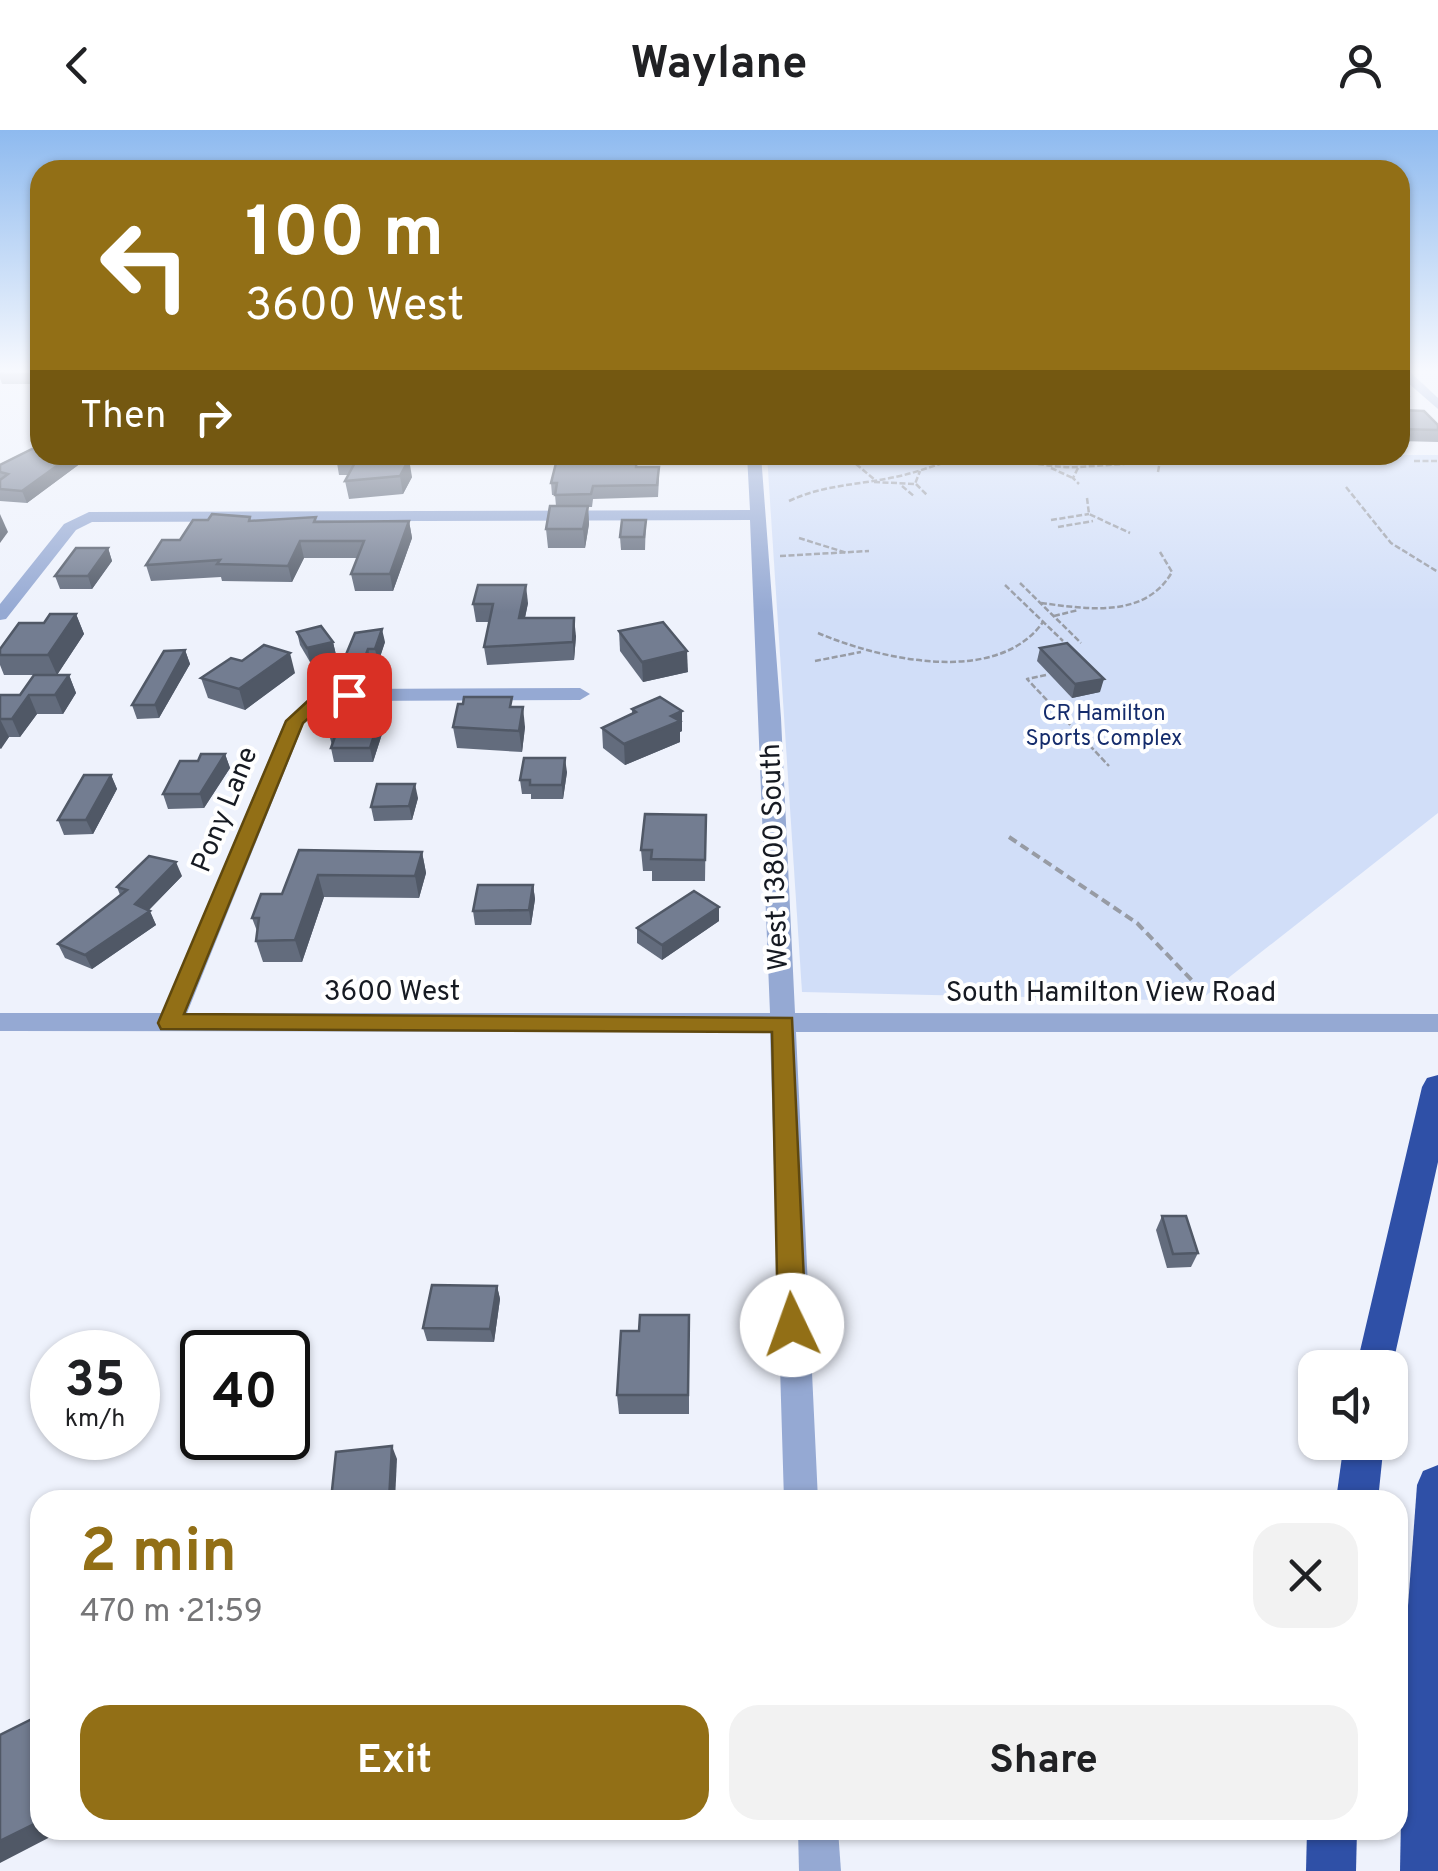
<!DOCTYPE html>
<html lang="en">
<head>
<meta charset="utf-8">
<style>
	body { margin:0; font-family:Overpass,sans-serif; background:#f2f2f2; color:#202124; height:100vh; display:flex; flex-direction:column; font-size:38px; white-space:nowrap }
	* { box-sizing:border-box; margin:0 }
	p { font-size:32px; color:#757577 }
	.icon { flex:none; width:55px; height:55px; fill:none; stroke:currentColor; stroke-width:2; stroke-linecap:round; stroke-linejoin:round }
	.map { position:relative; flex:1; overflow:hidden }
	.sheet { position:absolute; left:30px; top:1360px; width:1378px; height:350px; display:flex; flex-direction:column; background:#fff; border-radius:30px; box-shadow:0 2px 8px #0004 }
	.sheet>* { flex:none }
	.banner { position:absolute; left:30px; top:30px; width:1380px; height:305px; border-radius:30px; box-shadow:0 2px 8px #0004; background:#926f16; color:#fff; overflow:hidden }
	.buttons { position:absolute; left:1298px; top:1220px; display:grid; gap:20px }
	.buttons a { display:grid; place-items:center; width:110px; height:110px; border-radius:20px; background:#fff; box-shadow:0 2px 8px #0004; font-size:50px }
	.speed { position:absolute; left:30px; top:1200px; display:flex; gap:20px; font-size:50px; font-weight:700; text-align:center }
	.speed>* { display:grid; place-content:center; width:130px; height:130px; border-radius:50%; background:#fff; box-shadow:0 2px 8px #0004; line-height:1 }
	.speed small { font-size:25px; font-weight:400 }
	.speed .limit { border:5px solid #111; border-radius:15px; background:#fff; color:#111 }
	.pin { position:absolute; display:grid; place-items:center; width:85px; height:85px; color:#fff; margin:-42px; border-radius:20px; box-shadow:0 5px 15px #0006 }
	.me { position:absolute; width:110px; margin:-55px; rotate:357deg; stroke-linejoin:round; filter:drop-shadow(0 0 8px #0008) }
	.turn { display:flex; align-items:center; gap:35px; height:210px; padding:0 50px; font-size:45px }
	.turn .icon { width:130px; height:130px; stroke-width:2.5 }
	.turn b { display:block; font-size:70px; line-height:85px }
	.then { display:flex; align-items:center; height:95px; padding:0 50px; background:#0003; gap:20px; font-size:38px }
	.round { display:grid; place-items:center; flex:none; width:105px; height:105px; border-radius:30px; background:#f2f2f2 }
	.overview { display:flex; align-items:center; justify-content:space-between; height:170px; padding:0 50px }
	h1 { font-size:60px; font-weight:700; line-height:75px; color:#926f16 }
	.primary-button { display:flex; gap:20px; margin-top:auto; padding:20px 50px }
	.primary-button a { flex:1; height:115px; border-radius:30px; background:#926f16; color:#fff; font-size:40px; font-weight:700; line-height:115px; text-align:center }
	.primary-button a+a { background:#f2f2f2; color:#202124 }
	header { display:flex; justify-content:space-between; align-items:center; height:130px; padding:0 50px; background:#fff; font-size:45px; font-weight:700 }
	.map>svg:first-child { display:block }
</style>
</head>
<body>
<header><svg class="icon" aria-label="back" viewBox="0 0 24 24"><path d="M15 5l-7 7 7 7"/></svg>Waylane<svg class="icon" aria-label="person" viewBox="0 0 24 24"><circle cx="12" cy="8" r="4"/><path d="M4 21q1-7 8-7t8 7"/></svg></header>
<div class="map">
<svg width="1438" height="1741" viewBox="0 0 1438 1741">
	<rect width="100%" height="100%" fill="#eef2fc"/>
	<polygon fill="#d1def8" points="767,325 1438,325 1438,683 1199,871 802,862"/>
	<g fill="none" stroke-linecap="round" stroke-linejoin="round">
		<g stroke="#979ba4" stroke-width="2.5" stroke-dasharray="6 2.5" stroke-linecap="butt">
			<polyline points="1414,331 1438,331"/>
			<polyline points="856,334 875,350"/>
			<polyline points="1051,338 1073,348"/>
			<polyline points="1078,338 1073,348 1079,354"/>
			<polyline points="1158,342 1160,331"/>
			<polyline points="874,352 915,354 920,341"/>
			<polyline points="916,354 927,365"/>
			<polyline points="902,356 915,367"/>
			<polyline points="1346,357 1391,413 1438,442"/>
			<polyline points="1087,368 1089,384 1130,403"/>
			<path d="M789,371C825,354 861,355 900,346C922,341 944,331 966,328C1004,324 1043,339 1080,337C1161,331 1243,326 1324,333"/>
			<polyline points="1051,390 1089,384"/>
			<polyline points="1058,397 1093,391"/>
			<polyline points="799,408 847,423"/>
			<polyline points="780,426 869,421"/>
			<polyline points="1020,453 1081,513"/>
			<polyline points="1005,455 1063,511"/>
			<path d="M1041,473C1087,479 1145,489 1172,442L1160,422"/>
			<polyline points="1054,486 1078,480"/>
			<path d="M818,503C879,529 997,557 1043,492"/>
			<polyline points="815,531 861,522"/>
			<polyline points="1046,545 1027,549 1109,636"/>
		</g>
		<polyline stroke="#979ba4" stroke-width="4" stroke-dasharray="9 5" stroke-linecap="butt" points="1009,707 1137,793 1204,863"/>
		<g fill="#95a9d3" fill-rule="evenodd">
			<polygon points="1400,239 1407,239 1438,268 1438,279 1400,246"/>
			<polygon points="747,325 761,325 781,588 795,883 1438,884 1438,902 796,902 818,1370 784,1370 770,902 0,901 0,883 162,883 285,591 309,568 349,559 580,558 590,564 580,570 349,571 322,576 304,593 187,883 770,883 750,390 92,392 76,400 6,489 0,490 0,474 64,394 89,382 750,380"/>
			<polygon points="798,1700 838,1700 841,1741 799,1741"/>
		</g>
		<g fill="#2f50a7" fill-rule="evenodd">
			<polygon points="1438,945 1438,1032 1390,1247 1390,1238 1356,1238 1422,957 1427,948"/>
			<polygon points="1344,1312 1384,1312 1378,1370 1336,1370"/>
			<polygon points="1438,1335 1438,1741 1400,1741 1404,1530 1417,1355 1423,1341"/>
			<polygon points="1307,1700 1357,1700 1356,1741 1306,1741"/>
		</g>
	</g>
	<g fill="#636c7d">
		<polygon points="40,239 40,254 2,254 0,248 0,243"/>
		<polygon points="1400,258 1404,277 1401,278 1402,280 1438,295 1438,312 1400,311"/>
		<polygon points="372,329 412,347 403,364 349,369 345,351 348,345 339,345 337,333"/>
		<polygon points="85,330 27,373 0,371 0,335"/>
		<polygon points="638,337 659,349 658,367 593,369 592,377 588,377 589,394 585,418 548,418 546,399 556,376 555,365 552,365 551,353"/>
		<polygon points="251,390 409,391 412,408 393,461 355,461 351,444 358,428 304,428 292,452 222,451 221,447 151,451 146,435 180,410"/>
		<polygon points="646,390 645,420 621,420 620,407"/>
		<polygon points="108,418 112,431 92,459 60,459 55,446"/>
		<polygon points="528,473 525,488 576,506 574,530 487,535 484,517 489,492 476,492 473,474"/>
		<polygon points="76,484 84,504 57,545 69,545 76,563 63,584 37,584 20,607 9,607 0,619 0,565 20,565 34,545 4,545 0,535 0,525 44,493"/>
		<polygon points="619,501 688,542 643,552 620,521"/>
		<polygon points="297,502 333,512 336,525 310,532 300,515"/>
		<polygon points="385,512 378,533 371,533 368,541 348,541 345,527"/>
		<polygon points="1040,518 1100,562 1072,568 1037,531"/>
		<polygon points="185,520 190,534 159,588 137,589 132,575"/>
		<polygon points="295,543 245,580 208,568 201,548"/>
		<polygon points="513,577 525,597 522,622 457,618 453,597"/>
		<polygon points="632,579 682,581 682,601 680,602 680,612 625,635 603,618 602,598 632,584"/>
		<polygon points="358,590 379,590 382,604 373,632 334,632 331,618 332,615 328,601"/>
		<polygon points="225,624 230,638 204,678 168,679 163,664 198,631"/>
		<polygon points="567,642 563,669 531,669 531,664 522,664 520,650"/>
		<polygon points="111,645 117,659 93,704 64,705 58,690"/>
		<polygon points="418,668 412,690 374,691 371,677"/>
		<polygon points="706,685 705,751 652,751 652,741 643,741 641,720"/>
		<polygon points="299,720 422,722 426,743 419,768 324,767 302,832 263,832 256,811 257,801 252,788 282,764"/>
		<polygon points="182,746 149,780 156,795 92,839 65,828 58,814 120,765 117,757"/>
		<polygon points="533,755 535,769 531,795 475,795 473,781"/>
		<polygon points="719,791 662,830 637,813 637,798"/>
		<polygon points="1162,1086 1198,1123 1191,1137 1167,1138 1156,1100"/>
		<polygon points="497,1156 500,1169 494,1212 427,1211 423,1198"/>
		<polygon points="689,1185 689,1284 619,1284 617,1265 639,1201"/>
	</g>
	<g fill="#505866">
		<polygon points="1408,266 1404,277 1400,278 1401,267"/>
		<polygon points="72,325 83,325 85,330 27,373 22,361"/>
		<polygon points="409,329 412,347 403,364 400,346"/>
		<polygon points="588,376 589,394 585,418 583,399"/>
		<polygon points="0,384 8,402 0,413"/>
		<polygon points="409,391 412,408 393,461 390,444"/>
		<polygon points="300,411 304,428 292,452 288,436"/>
		<polygon points="108,418 112,431 92,459 88,446"/>
		<polygon points="526,455 528,473 521,506 519,488"/>
		<polygon points="76,484 84,504 57,545 48,525"/>
		<polygon points="574,488 576,506 574,530 573,512"/>
		<polygon points="382,499 385,512 378,533 375,519"/>
		<polygon points="333,512 336,525 310,532 307,518"/>
		<polygon points="368,519 371,533 368,541 365,527"/>
		<polygon points="185,520 190,534 159,588 155,575"/>
		<polygon points="687,521 688,542 643,552 642,532"/>
		<polygon points="290,523 295,543 245,580 239,559"/>
		<polygon points="69,545 76,563 63,584 55,565"/>
		<polygon points="1104,549 1100,562 1072,568 1075,554"/>
		<polygon points="29,565 37,584 20,607 12,589"/>
		<polygon points="523,577 525,597 522,622 519,601"/>
		<polygon points="682,581 682,601 680,602 680,612 625,635 624,614"/>
		<polygon points="0,589 9,607 1,619 0,618"/>
		<polygon points="379,590 382,604 373,632 370,618"/>
		<polygon points="225,624 230,638 204,678 200,664"/>
		<polygon points="565,628 567,642 563,669 562,655"/>
		<polygon points="111,645 117,659 93,704 86,690"/>
		<polygon points="415,654 418,668 412,690 409,676"/>
		<polygon points="422,722 426,743 419,768 415,746"/>
		<polygon points="176,732 182,746 145,784 150,781 156,795 92,839 85,825"/>
		<polygon points="318,745 324,767 302,832 295,810"/>
		<polygon points="533,755 535,769 531,795 529,780"/>
		<polygon points="719,777 719,791 662,830 662,815"/>
		<polygon points="497,1156 500,1169 494,1212 490,1199"/>
		<polygon points="392,1316 397,1329 395,1370 389,1370"/>
		<polygon points="40,1691 40,1700 83,1700 64,1710 56,1704 0,1733 0,1711"/>
	</g>
	<g fill="#737d91" stroke="#505866" stroke-width="2.5">
		<polygon points="5,239 40,239 40,244 0,245"/>
		<polygon points="1400,258 1408,266 1401,267 1402,280 1424,281 1438,295 1438,300 1400,299"/>
		<polygon points="32,319 40,319 40,325 72,325 22,361 0,359 0,350 8,344 0,342 0,335"/>
		<polygon points="340,325 367,325 365,329 357,329 354,333 337,333"/>
		<polygon points="558,325 637,325 636,337 659,337 657,355 593,356 591,364 555,365 557,353 551,353"/>
		<polygon points="357,329 409,329 400,346 345,351"/>
		<polygon points="550,376 588,376 583,399 546,399"/>
		<polygon points="212,384 250,387 249,391 316,387 314,392 409,391 390,444 351,444 364,411 300,411 288,436 217,434 220,430 146,435 162,410 180,410 193,390 208,390"/>
		<polygon points="622,390 646,390 644,407 620,407"/>
		<polygon points="76,418 108,418 88,446 55,446"/>
		<polygon points="478,455 526,455 519,488 574,488 573,512 484,517 493,474 473,474"/>
		<polygon points="50,484 76,484 48,525 0,525 0,519 19,493 44,493"/>
		<polygon points="663,492 687,521 642,532 619,501"/>
		<polygon points="321,496 333,512 307,518 297,502"/>
		<polygon points="382,499 375,519 368,519 365,527 345,527 355,503"/>
		<polygon points="1067,513 1104,549 1075,554 1040,518"/>
		<polygon points="264,515 290,523 239,559 201,548 231,528 242,531"/>
		<polygon points="185,520 155,575 132,575 164,521"/>
		<polygon points="34,545 69,545 55,565 29,565 12,589 0,589 0,565 20,565"/>
		<polygon points="464,567 512,567 510,577 523,577 519,601 453,597 458,574 463,574"/>
		<polygon points="660,567 682,581 671,586 680,591 624,614 602,598 636,582 632,579"/>
		<polygon points="335,581 356,581 352,590 379,590 370,618 331,618 337,601 328,601"/>
		<polygon points="201,624 225,624 200,664 163,664 180,631 198,631"/>
		<polygon points="524,628 565,628 562,655 530,655 530,650 520,650"/>
		<polygon points="84,645 111,645 86,690 58,690"/>
		<polygon points="377,654 415,654 409,676 371,677"/>
		<polygon points="645,684 706,685 705,730 651,729 652,720 641,720"/>
		<polygon points="299,720 422,722 415,746 318,745 295,810 256,811 259,788 252,788 261,764 282,764"/>
		<polygon points="149,726 176,732 135,774 150,781 85,825 58,814 127,760 117,757"/>
		<polygon points="478,755 533,755 529,780 473,781"/>
		<polygon points="694,761 719,777 662,815 637,798"/>
		<polygon points="1162,1086 1186,1086 1198,1123 1173,1124"/>
		<polygon points="432,1155 497,1156 490,1199 423,1198"/>
		<polygon points="640,1185 689,1185 688,1265 617,1265 621,1201 639,1201"/>
		<polygon points="392,1316 389,1370 331,1370 336,1322"/>
		<polygon points="40,1585 40,1691 0,1711 0,1605"/>
	</g>
	<linearGradient id="sky" x2="0" y2="1"><stop stop-color="#8ebaef"/><stop offset="0.5" stop-color="#f7f9fe"/><stop offset="1" stop-color="#f7f9fe" stop-opacity="0"/></linearGradient>
	<rect width="1438" height="482" fill="url(#sky)"/>
	<polygon fill="#926f16" stroke="#5f480e" stroke-width="2.5" points="349,560 357,565 355,568 322,576 303,593 184,884 792,888 806,1195 802,1204 792,1207 782,1204 778,1195 772,902 161,899 158,893 286,591 310,569"/>
	<g text-anchor="middle" dominant-baseline="central" stroke-width="8" stroke-linejoin="round" paint-order="stroke">
		<g font-size="22" fill="#152c6c" stroke="#fff">
			<text x="1104" y="584">CR Hamilton<tspan x="1104" dy="25">Sports Complex</tspan></text>
		</g>
		<g font-size="28" fill="#161a22" stroke="#fff">
			<text transform="translate(226 680) rotate(-68)">Pony Lane</text>
			<text transform="translate(776 727) rotate(-92)">West 13800 South</text>
			<text x="392" y="863">3600 West</text>
			<text x="1111" y="864">South Hamilton View Road</text>
		</g>
	</g>
</svg>
<div class="buttons">
<a><svg class="icon" aria-label="sound" viewBox="0 0 24 24"><path d="M4 9h4l5-4v14l-5-4H4zM17 9q2 3 0 6"/></svg></a>
</div>
<div class="speed"><div>35<small>km/h</small></div><div class="limit">40</div></div>
<div class="pin" style="left:349px;top:565px;background:#d93025"><svg class="icon" aria-label="arrive" viewBox="0 0 24 24"><path d="M6 21V4h12l-3 4 3 4H6"/></svg></div>
<svg class="me" style="left:792px;top:1195px" viewBox="-20 -20 40 40"><circle r="19" fill="#fff"/><path d="M0-13L10 11 0 6-10 11z" fill="#926f16"/></svg>
<div class="banner">
<div class="turn"><svg class="icon" aria-label="left" viewBox="0 0 24 24"><path d="M17 20v-9H6M10 6l-5 5 5 5"/></svg><div><b>100 m</b>3600 West</div></div>
<div class="then">Then<svg class="icon" aria-label="right" viewBox="0 0 24 24"><path d="M7 20v-9h11M14 6l5 5-5 5"/></svg></div>
</div>
<section class="sheet">
<div class="overview"><div><h1>2 min</h1><p>470 m · 21:59</p></div><a class="round"><svg class="icon" aria-label="close" viewBox="0 0 24 24"><path d="M6 6l12 12M18 6L6 18"/></svg></a></div>
<div class="primary-button"><a>Exit</a><a>Share</a></div>
</section>
</div>
</body>
</html>
